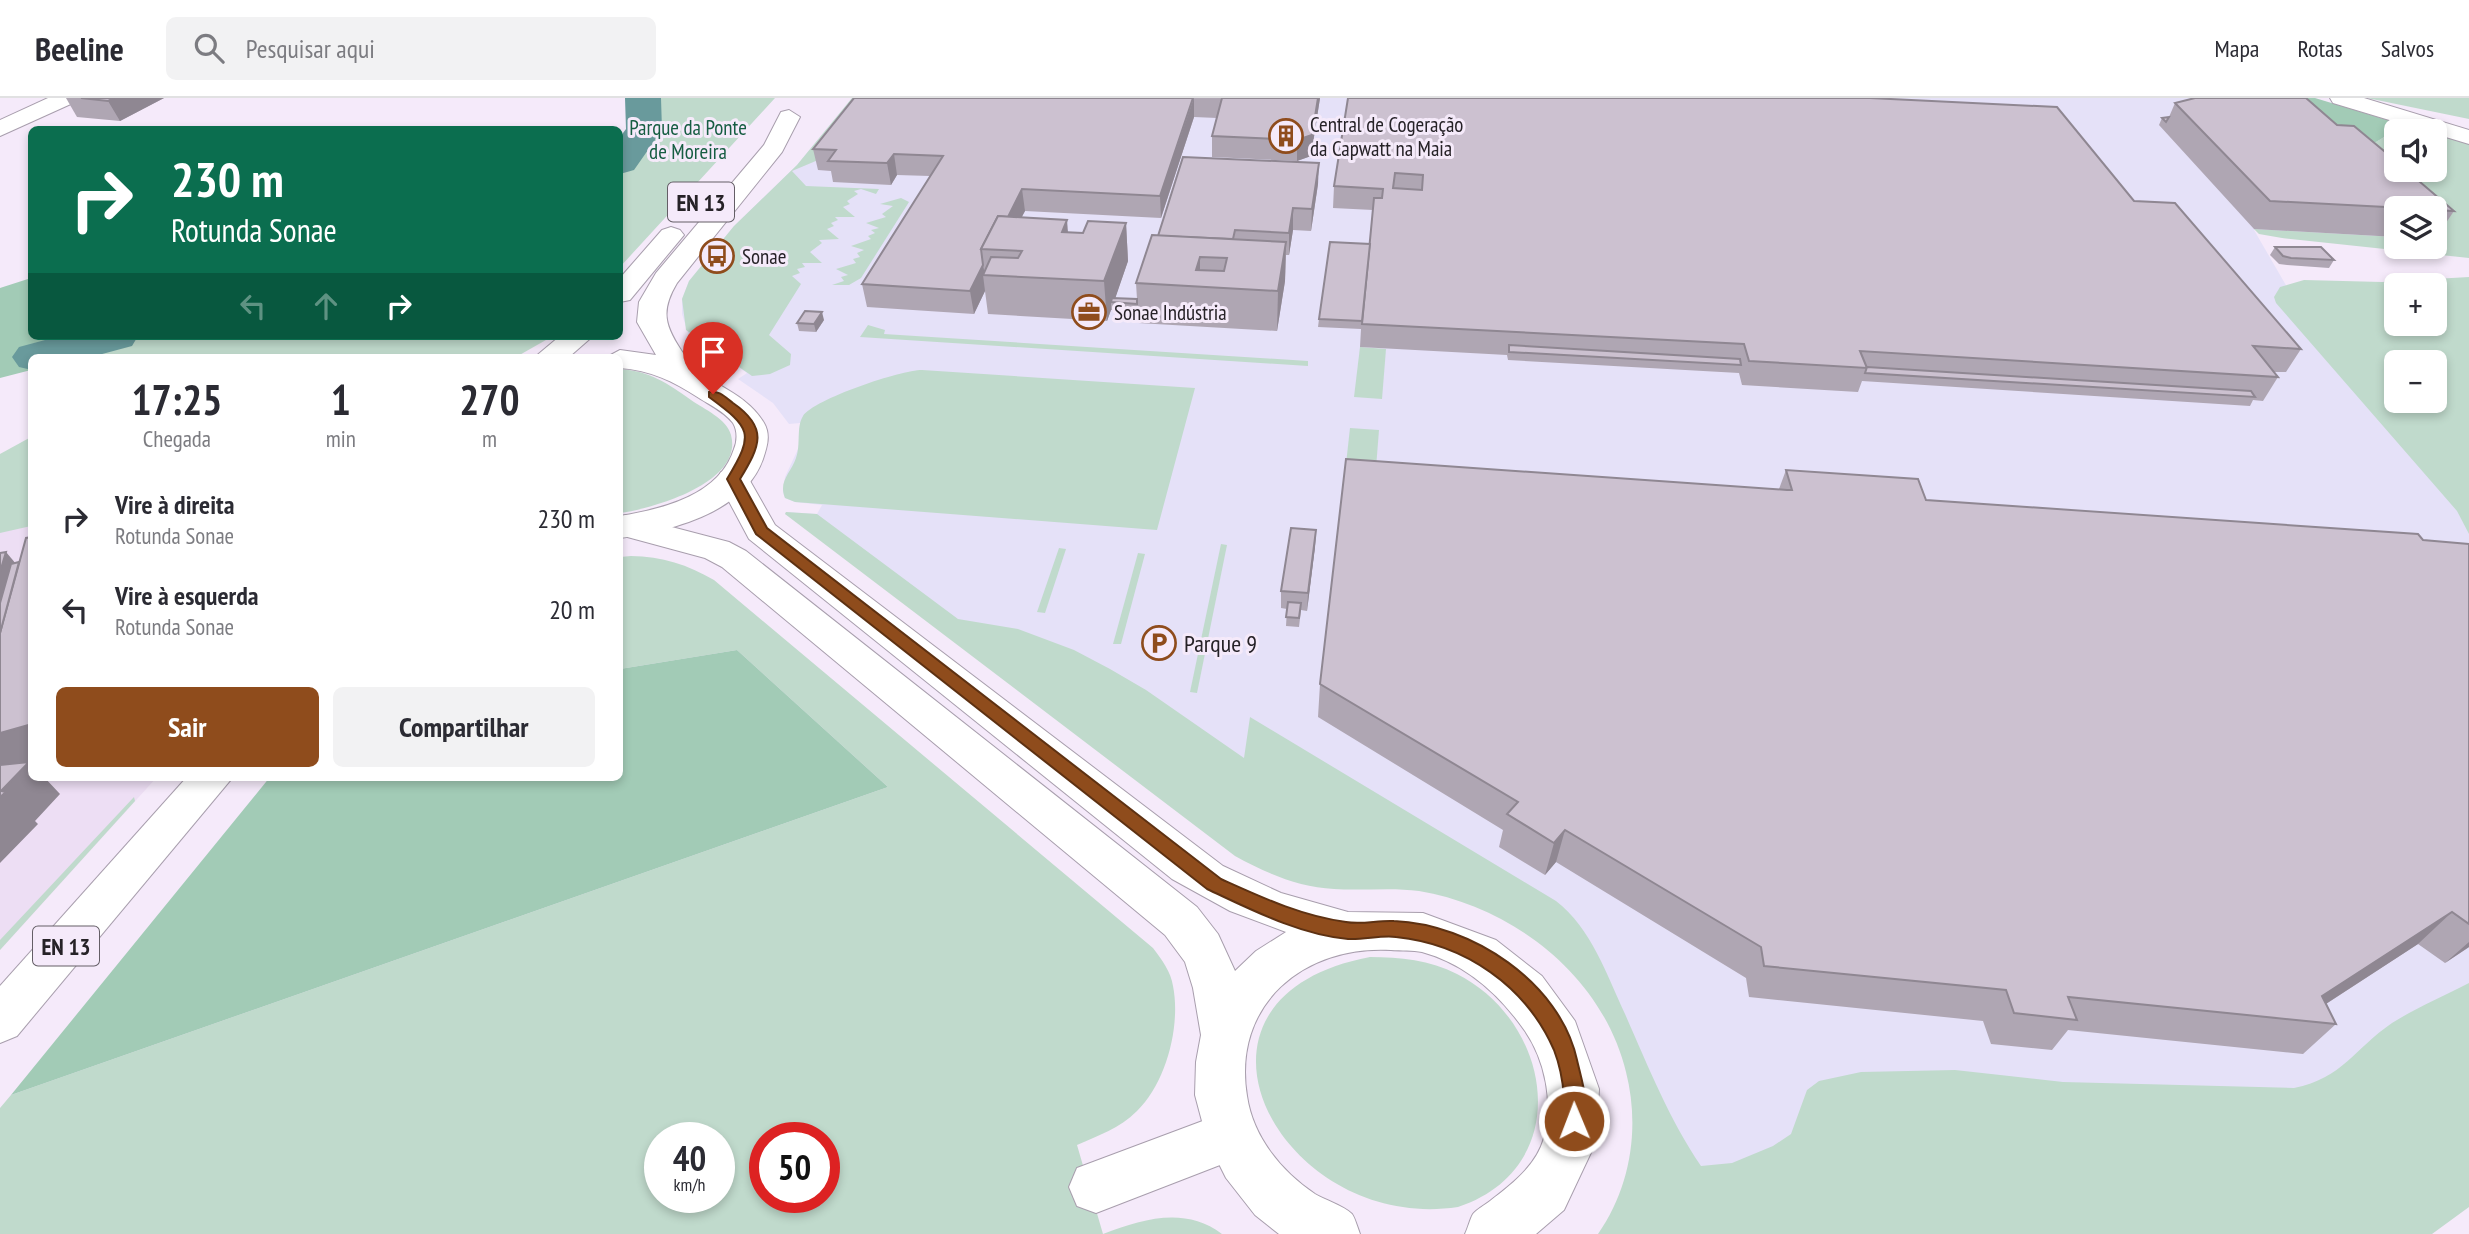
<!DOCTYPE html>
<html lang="pt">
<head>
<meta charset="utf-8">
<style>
	body { margin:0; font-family:"PT Sans Narrow",sans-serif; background:#f2f2f3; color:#2b2b33; height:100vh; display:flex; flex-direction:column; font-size:26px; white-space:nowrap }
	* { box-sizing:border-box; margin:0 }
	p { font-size:23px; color:#7c7c81 }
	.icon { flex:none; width:38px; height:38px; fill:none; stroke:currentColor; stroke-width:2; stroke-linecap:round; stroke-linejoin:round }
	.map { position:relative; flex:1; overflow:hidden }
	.sheet { position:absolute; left:28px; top:256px; width:595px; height:427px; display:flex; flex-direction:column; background:#fff; border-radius:10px; box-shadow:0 4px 10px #0003 }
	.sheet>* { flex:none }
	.top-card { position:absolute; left:28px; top:28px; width:595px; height:214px; border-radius:10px; box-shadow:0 4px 10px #0003; background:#0b6e4f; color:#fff; overflow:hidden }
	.buttons { position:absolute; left:2384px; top:21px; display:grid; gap:14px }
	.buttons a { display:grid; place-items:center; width:63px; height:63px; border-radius:10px; background:#fff; box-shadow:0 4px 10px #0003; font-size:35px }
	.speed { position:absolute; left:644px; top:1024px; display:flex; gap:14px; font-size:35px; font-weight:700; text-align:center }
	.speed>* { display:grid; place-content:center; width:91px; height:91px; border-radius:50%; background:#fff; box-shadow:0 4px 10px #0003; line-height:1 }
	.speed small { font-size:18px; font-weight:400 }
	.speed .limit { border:10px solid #d22; background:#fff; color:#111 }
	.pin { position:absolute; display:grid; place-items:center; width:60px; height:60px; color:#fff; margin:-72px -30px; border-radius:50% 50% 50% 0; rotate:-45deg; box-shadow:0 0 7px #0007 }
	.pin .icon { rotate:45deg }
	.me { position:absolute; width:77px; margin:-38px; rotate:359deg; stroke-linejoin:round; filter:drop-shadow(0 0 5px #0008) }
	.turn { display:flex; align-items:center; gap:24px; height:147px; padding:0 28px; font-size:32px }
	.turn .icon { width:91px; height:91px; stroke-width:2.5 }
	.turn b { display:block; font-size:49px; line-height:60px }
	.lanes { display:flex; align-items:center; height:66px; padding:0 28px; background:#0003; justify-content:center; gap:35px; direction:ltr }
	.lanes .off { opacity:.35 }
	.eta { display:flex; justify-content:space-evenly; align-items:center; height:119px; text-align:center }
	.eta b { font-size:42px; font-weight:700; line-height:49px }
	.primary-button { display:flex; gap:14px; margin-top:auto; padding:14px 28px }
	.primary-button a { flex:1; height:80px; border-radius:10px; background:#8f4c1c; color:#fff; font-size:28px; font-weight:700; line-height:80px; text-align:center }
	.primary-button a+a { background:#f2f2f3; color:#2b2b33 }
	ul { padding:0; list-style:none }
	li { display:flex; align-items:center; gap:21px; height:91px; padding:0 28px }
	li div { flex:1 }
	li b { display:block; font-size:26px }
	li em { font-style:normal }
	header { display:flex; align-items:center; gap:42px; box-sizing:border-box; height:98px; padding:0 35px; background:#fff; border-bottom:2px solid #e1e1e2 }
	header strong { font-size:33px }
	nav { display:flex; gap:38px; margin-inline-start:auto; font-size:24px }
	.search { width:490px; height:63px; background:#f2f2f3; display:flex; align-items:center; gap:18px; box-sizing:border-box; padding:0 24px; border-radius:10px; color:#7c7c81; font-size:26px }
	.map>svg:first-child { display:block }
</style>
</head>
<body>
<header>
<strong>Beeline</strong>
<div class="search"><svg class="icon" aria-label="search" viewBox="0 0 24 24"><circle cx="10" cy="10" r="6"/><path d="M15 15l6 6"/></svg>Pesquisar aqui</div>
<nav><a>Mapa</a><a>Rotas</a><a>Salvos</a></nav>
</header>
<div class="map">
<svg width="2469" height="1136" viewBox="0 0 2469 1136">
	<rect width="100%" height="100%" fill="#f5eafa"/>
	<polygon fill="#eddef4" points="31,425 32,679 157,679 0,852 0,432"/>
	<polygon fill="#e5e1f8" points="852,0 2251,0 2396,110 2396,139 2254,132 2287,189 2469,396 2469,1001 1668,1072 1613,928 1542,816 1247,710 785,416 786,414 817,416 822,407 795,404 785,400 783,394 785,379 799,349 800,325 789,326 773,305 738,281 747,275 688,235 682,216 682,201 689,183 734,128 797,67"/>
	<g fill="#c0dacc" fill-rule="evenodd">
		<polygon points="653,0 775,0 620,169 620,69 654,27"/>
		<polygon points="852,0 881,0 830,57 792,73 806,88 879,91 876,96 861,91 854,93 858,96 847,103 850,106 843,109 855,119 835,119 838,122 831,125 834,128 827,131 839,141 819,142 822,145 810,154 822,165 802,165 805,169 797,171 800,175 792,178 801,186 769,237 791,256 790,267 770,276 752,278 686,232 682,201 689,183 734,128 797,67"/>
		<polygon points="2367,0 2469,0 2469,21"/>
		<polygon points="2404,27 2424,33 2396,33 2396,72 2434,72 2434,36 2469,46 2469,160 2282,140 2259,136 2254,131 2396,139 2396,149 2434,149 2434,110 2322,54 2376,44"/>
		<polygon points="901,100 909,104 861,180 849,187 832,187 844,183 841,179 848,177 836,171 856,165 853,161 860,159 857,155 864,152 851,148 871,141 868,138 875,135 871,132 879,130 866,125 886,119 882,116 893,108 880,106"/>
		<path d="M2469,179V436L2457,413L2276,205L2274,199L2280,189L2304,182L2382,184ZM2396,187H2434V226H2396ZM2396,264H2434V303H2396Z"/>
		<polygon points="868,227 885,232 884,236 1308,263 1308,268 860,239"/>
		<polygon points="139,238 553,238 516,259 87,259"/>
		<polygon points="1360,249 1386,251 1382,301 1354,299"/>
		<path d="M620,271C650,273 667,285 691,302C704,311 727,321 731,337C744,385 652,411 620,415Z"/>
		<path d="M922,272L1195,290L1157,432L795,404L785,400C778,383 791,375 796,360C801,347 796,329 803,318C814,301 901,272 922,272Z"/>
		<polygon points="1350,330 1379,332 1374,395 1343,393"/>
		<polygon points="31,339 31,428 0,435 0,356"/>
		<path d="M786,414L817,416L958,521L1018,531L1074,552L1110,571L1146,592L1244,660L1250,619L1556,803C1591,830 1607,877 1625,916C1648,968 1669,1021 1701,1068L1732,1065L1773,1048L1791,1036L1807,992L1819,983L1861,974L1955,972L2063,984L2294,990C2343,980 2354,951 2392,925C2416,910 2444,898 2469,885V1109L2432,1136H1598C1631,1089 1640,1029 1626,974C1603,879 1514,809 1419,793C1391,789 1363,793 1334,791C1298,789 1266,775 1235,758L785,416Z"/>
		<polygon points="1221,446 1227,447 1197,595 1190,594"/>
		<polygon points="1059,450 1066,451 1045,515 1037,514"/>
		<polygon points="1138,455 1145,456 1121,546 1113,546"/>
		<path d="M631,458C662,458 688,467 714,482L1153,850C1162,862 1171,874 1173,888C1181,928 1166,985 1137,1013C1119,1031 1099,1037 1077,1047L1103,1136C1143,1121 1185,1108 1222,1136H0V1010L11,997L888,689L737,552L620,571V459ZM660,1040H719V1099H660ZM765,1040H824V1099H765Z"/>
		<polygon points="134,699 135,703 0,852 0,842"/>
		<path d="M1370,859C1400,859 1430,862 1457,876C1554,925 1575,1070 1458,1109C1280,1136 1154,900 1370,859Z"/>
	</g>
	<g fill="#a2cbb6">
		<polygon points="2251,0 2315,0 2404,27 2376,44 2322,54"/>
		<polygon points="31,180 32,238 115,238 87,259 32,259 31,272 0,280 0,190"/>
		<polygon points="737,552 888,689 11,997 270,679 620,679 620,571"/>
	</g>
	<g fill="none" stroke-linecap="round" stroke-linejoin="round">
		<g fill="#699a9c" fill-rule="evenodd">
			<polygon points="625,0 661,0 662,32 634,72 620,76 620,39 626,31"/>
			<polygon points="60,238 138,238 132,248 91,259 32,259 32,272 19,269 12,259 19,249"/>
		</g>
		<g stroke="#a89ead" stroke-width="2">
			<polygon id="minor" points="1232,1012 1251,1019 1258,1037 1251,1055 1096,1115 1077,1108 1069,1089 1077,1070"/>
		</g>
		<g stroke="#a89ead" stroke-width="2">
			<g id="secondary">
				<polygon points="48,0 76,0 73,5 0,38 0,22"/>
				<polygon points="2330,0 2364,0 2469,32 2469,46 2333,5"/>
				<path d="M733,371L745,374L775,427L1223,768L1281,795L1348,814L1423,815L1496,842L1542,878L1575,923L1599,991L1596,1044L1564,1112L1536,1136H1465C1468,1130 1470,1121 1473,1116C1477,1111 1485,1107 1490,1103C1512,1086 1536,1068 1544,1040C1554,1005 1545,962 1525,933C1500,897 1466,866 1422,854C1413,852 1401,853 1391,852C1304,847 1232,906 1247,998C1253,1039 1281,1073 1315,1096C1325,1102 1344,1108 1352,1116C1355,1120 1358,1131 1360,1136H1279L1255,1117L1226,1080L1207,1042L1195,997L1196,964L1201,937L1193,890L1185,864L1165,837L722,469L705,460L620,437V419L626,417L729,444L746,453L1197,809L1218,836L1235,873L1256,853L1286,834L1230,813L1172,781L749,441L717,381L721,374Z"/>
			</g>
		</g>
		<g stroke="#a89ead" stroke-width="2">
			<g id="primary">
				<path d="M789,12L800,19L782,54L677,185C661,212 664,226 681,252C686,259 690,268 697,273C720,289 749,299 764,325C771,337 767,349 763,361C744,415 670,433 620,440V418C662,411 719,398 734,351C737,344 738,333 733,325C725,314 710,307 699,300C673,283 650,272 620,270V259H607L620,252L656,257L637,224L639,204L656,175L764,47L781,14Z"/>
				<polygon points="671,129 680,132 684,137 630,202 620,204 620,180 662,132"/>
				<polygon points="560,238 593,238 569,259 535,259"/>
				<polygon points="187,679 233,679 17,938 0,945 0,888"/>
			</g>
		</g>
		<use href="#minor" fill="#fff" fill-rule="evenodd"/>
		<use href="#secondary" fill="#fff" fill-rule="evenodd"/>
		<use href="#primary" fill="#fff" fill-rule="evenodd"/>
	</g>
	<g fill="#afa6b3">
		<polygon points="66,0 164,0 120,23 77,19"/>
		<polygon points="854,0 1320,0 1311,58 1297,63 1212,59 1212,38 1217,20 1194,19 1161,120 1025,113 1021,119 1068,135 1083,135 1126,125 1128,163 1115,200 1137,201 1136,185 1158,138 1318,86 1311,133 1293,132 1289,157 1286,157 1285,183 1277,233 1138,225 1138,214 1111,212 1107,223 988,216 985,193 974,216 867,209 862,186 930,78 897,77 891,87 833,84 831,73 818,72 813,51"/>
		<polygon points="1348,0 2134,103 2301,251 2286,274 2274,274 2278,279 2263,303 2253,302 2250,308 1862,283 1858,294 1742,287 1739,275 1508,262 1507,257 1360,249 1361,231 1318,229 1319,221 1370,146 1373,112 1333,110 1334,88"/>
		<polygon points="2175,5 2337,27 2454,113 2435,141 2434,141 2434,110 2396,110 2396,139 2254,131 2159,27 2162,20 2169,19"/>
		<polygon points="2275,149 2334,162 2329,170 2287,167 2279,166 2270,157"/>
		<polygon points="824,222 816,234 799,233 797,225"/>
		<polygon points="1786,372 1926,402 2469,446 2469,849 2445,865 2418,846 2326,906 2336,926 2303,956 2068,932 2052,952 1991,946 1983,923 1749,899 1746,880 1556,764 1545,777 1499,749 1503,732 1318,619 1320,586 1779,391"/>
		<polygon points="1316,432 1315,449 1307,513 1301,512 1299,529 1286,528 1287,511 1281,510 1281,493"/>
	</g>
	<g fill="#8f8792">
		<polygon points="114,0 164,0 120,23 108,3"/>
		<polygon points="1194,0 1194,19 1161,120 1160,98"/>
		<polygon points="1318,0 1320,0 1311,58 1297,63 1297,42"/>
		<polygon points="894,56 897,77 891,87 887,65"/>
		<polygon points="1319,65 1318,86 1311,133 1312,111"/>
		<polygon points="1022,91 1025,113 1005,152 991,151"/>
		<polygon points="1293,110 1293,132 1289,157 1289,135"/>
		<polygon points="1067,122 1070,160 1062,134"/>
		<polygon points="1126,125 1128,163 1114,204 1111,204 1111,212 1107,223 1104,183"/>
		<polygon points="1286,144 1285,183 1277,233 1278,193"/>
		<polygon points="1200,159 1200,189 1196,172"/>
		<polygon points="983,167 985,177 983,177 985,193 974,216 970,193"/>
		<polygon points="822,214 824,222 816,234 814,226"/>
		<polygon points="1316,432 1315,449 1307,513 1308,495"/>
		<polygon points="6,454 27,479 0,578 0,474"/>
		<polygon points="32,626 32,679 44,679 60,696 35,723 38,726 0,765 0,635"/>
		<polygon points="1565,732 1556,764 1545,777 1554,745"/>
		<polygon points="2452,814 2418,846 2301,922 2322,898"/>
		<polygon points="2469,844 2469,849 2445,865"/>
	</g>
	<g fill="#ccc1d0" stroke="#8f8792" stroke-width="2" fill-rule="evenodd">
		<polygon points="81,0 114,0 108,3"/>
		<polygon points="854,0 1193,0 1160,98 1022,91 1008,119 998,118 981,151 983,167 970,193 862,186 943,58 894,56 887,65 828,63 836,52 813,51"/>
		<polygon points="1222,0 1318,0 1312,37 1297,42 1212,38"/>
		<path d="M1348,0H1870L2057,9L2134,103L2175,105L2301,251L2253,248L2278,279L1860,253L1867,270L1749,263L1744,246L1362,226L1374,100H1382L1383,91L1334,88ZM1395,75L1423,77L1422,92L1393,90Z"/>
		<polygon points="2195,0 2306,0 2337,27 2354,28 2396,63 2396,72 2406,72 2454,113 2434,112 2434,110 2405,110 2270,103 2175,5"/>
		<polygon points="2169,19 2166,24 2162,20"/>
		<polygon points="1183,59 1319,65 1312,111 1293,110 1289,135 1235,132 1233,141 1158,138"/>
		<polygon points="998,118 1067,122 1062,134 1083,135 1088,123 1126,125 1104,183 983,177 991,159 1018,160 1022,153 981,151"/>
		<path d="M1152,137L1286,144L1278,193L1136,185ZM1200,159L1227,160L1224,173L1196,172Z"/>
		<polygon points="1330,144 1370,146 1362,223 1319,221"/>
		<polygon points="2275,149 2321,149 2334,162 2291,160 2283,158"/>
		<polygon points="1112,200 1137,201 1137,206 1111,204"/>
		<polygon points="805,213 822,214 814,226 797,225"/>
		<polygon points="1509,247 1740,261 1741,267 1509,254"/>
		<polygon points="1867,269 2251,293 2255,299 1865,275"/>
		<polygon points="1346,361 1787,392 1792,392 1786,372 1918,381 1926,402 2418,436 2423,442 2469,446 2469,826 2452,814 2322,898 2336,926 2068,899 2077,922 2014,915 2006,892 1764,868 1761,849 1565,732 1554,745 1507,716 1518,704 1320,586"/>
		<polygon points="1291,430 1316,432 1308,495 1281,493"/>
		<polygon points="32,439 32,626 0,635 0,535 26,440"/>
		<polygon points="6,454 0,474 0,455"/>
		<polygon points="19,464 0,535 0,505 11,466"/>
		<polygon points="1288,504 1301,505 1299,520 1286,519"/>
		<polygon points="29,664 1,693 6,694 0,699 0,667"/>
	</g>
	<path fill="#8f4c1c" stroke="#5d3112" stroke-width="2" d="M709,294C719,292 725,299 733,305C769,330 760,348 740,381L767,430L1221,781C1261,799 1301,818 1346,824C1362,827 1378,822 1394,823C1471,826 1560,884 1577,962C1582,984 1591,1009 1582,1030L1574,1033L1566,1030C1562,1020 1565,1010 1564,999C1563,985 1559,965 1554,952C1526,888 1465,846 1396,839C1381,837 1364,842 1348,841C1300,837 1250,811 1207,791L756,436L727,381C755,335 751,330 709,299Z"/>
	<defs>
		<g id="building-ring" transform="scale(1.75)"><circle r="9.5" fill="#f5eafa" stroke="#8f4c1c" stroke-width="1.5"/><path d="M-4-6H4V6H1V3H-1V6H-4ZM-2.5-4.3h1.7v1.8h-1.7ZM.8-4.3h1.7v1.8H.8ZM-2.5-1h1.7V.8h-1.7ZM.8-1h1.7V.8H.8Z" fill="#8f4c1c"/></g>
		<g id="bus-ring" transform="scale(1.75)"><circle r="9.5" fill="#f5eafa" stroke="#8f4c1c" stroke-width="1.5"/><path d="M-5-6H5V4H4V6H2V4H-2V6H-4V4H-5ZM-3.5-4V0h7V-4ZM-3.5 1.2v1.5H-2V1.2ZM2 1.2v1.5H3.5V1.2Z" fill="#8f4c1c"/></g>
		<g id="office-ring" transform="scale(1.75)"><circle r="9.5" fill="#f5eafa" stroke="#8f4c1c" stroke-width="1.5"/><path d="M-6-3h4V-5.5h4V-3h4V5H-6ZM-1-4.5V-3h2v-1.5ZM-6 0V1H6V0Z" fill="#8f4c1c"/></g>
		<g id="parking-ring" transform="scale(1.75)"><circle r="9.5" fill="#f5eafa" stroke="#8f4c1c" stroke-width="1.5"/><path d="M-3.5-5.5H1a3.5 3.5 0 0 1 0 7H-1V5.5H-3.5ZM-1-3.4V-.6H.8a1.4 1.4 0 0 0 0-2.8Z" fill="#8f4c1c"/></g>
	</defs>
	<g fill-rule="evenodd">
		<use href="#building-ring" x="1286" y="38"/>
		<use href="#bus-ring" x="717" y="158"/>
		<use href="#office-ring" x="1089" y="214"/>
		<use href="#parking-ring" x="1159" y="545"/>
	</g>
	<g text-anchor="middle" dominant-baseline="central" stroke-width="6" stroke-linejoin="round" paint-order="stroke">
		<g font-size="21" fill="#262227" stroke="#f5eafa" text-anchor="start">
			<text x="1310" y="26">Central de Cogeração<tspan x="1310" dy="24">da Capwatt na Maia</tspan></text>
			<text x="742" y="158">Sonae</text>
			<text x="1114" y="214">Sonae Indústria</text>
		</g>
		<g font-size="21" fill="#165d42" stroke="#f5eafa">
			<text x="688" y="29">Parque da Ponte<tspan x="688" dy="24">de Moreira</tspan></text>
		</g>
		<g fill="#f5eafa" stroke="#645e66" stroke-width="2">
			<rect x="668" y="84.5" width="66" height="39" rx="5"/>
			<rect x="33" y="828.5" width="66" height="39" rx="5"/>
		</g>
		<g font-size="23" font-weight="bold" fill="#262227">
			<text x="701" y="104">EN 13</text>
			<text x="66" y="848">EN 13</text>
		</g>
		<g font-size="24" fill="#262227" stroke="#f5eafa" text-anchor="start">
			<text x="1184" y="545">Parque 9</text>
		</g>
	</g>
</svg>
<div class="buttons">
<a><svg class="icon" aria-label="sound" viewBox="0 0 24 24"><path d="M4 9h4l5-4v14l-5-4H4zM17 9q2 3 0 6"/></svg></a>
<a><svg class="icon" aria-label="layers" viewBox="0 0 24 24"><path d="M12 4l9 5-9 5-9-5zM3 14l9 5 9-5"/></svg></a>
<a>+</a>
<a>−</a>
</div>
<div class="speed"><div>40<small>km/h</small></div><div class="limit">50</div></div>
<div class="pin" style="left:713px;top:296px;background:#d93025"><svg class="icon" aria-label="arrive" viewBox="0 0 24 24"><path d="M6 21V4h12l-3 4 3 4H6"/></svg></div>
<svg class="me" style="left:1574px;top:1023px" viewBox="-20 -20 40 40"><circle r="17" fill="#8f4c1c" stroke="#fff" stroke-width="3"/><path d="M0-11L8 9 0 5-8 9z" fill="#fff"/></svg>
<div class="top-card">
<div class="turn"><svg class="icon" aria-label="right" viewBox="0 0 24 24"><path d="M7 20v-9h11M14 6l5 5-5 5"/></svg><div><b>230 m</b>Rotunda Sonae</div></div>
<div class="lanes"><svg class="icon off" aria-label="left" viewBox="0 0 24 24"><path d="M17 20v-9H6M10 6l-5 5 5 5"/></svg><svg class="icon off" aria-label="ahead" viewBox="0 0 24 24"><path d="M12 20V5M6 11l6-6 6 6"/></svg><svg class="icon" aria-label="right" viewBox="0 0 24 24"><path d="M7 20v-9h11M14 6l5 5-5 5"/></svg></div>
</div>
<section class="sheet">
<div class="eta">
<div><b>17:25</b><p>Chegada</p></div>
<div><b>1</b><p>min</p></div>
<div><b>270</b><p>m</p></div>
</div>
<ul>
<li><svg class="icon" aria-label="right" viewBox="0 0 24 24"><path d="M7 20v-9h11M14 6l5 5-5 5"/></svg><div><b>Vire à direita</b><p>Rotunda Sonae</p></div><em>230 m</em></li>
<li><svg class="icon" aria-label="left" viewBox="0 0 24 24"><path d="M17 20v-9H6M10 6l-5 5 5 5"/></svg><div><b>Vire à esquerda</b><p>Rotunda Sonae</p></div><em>20 m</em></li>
</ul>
<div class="primary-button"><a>Sair</a><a>Compartilhar</a></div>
</section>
</div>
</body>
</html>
